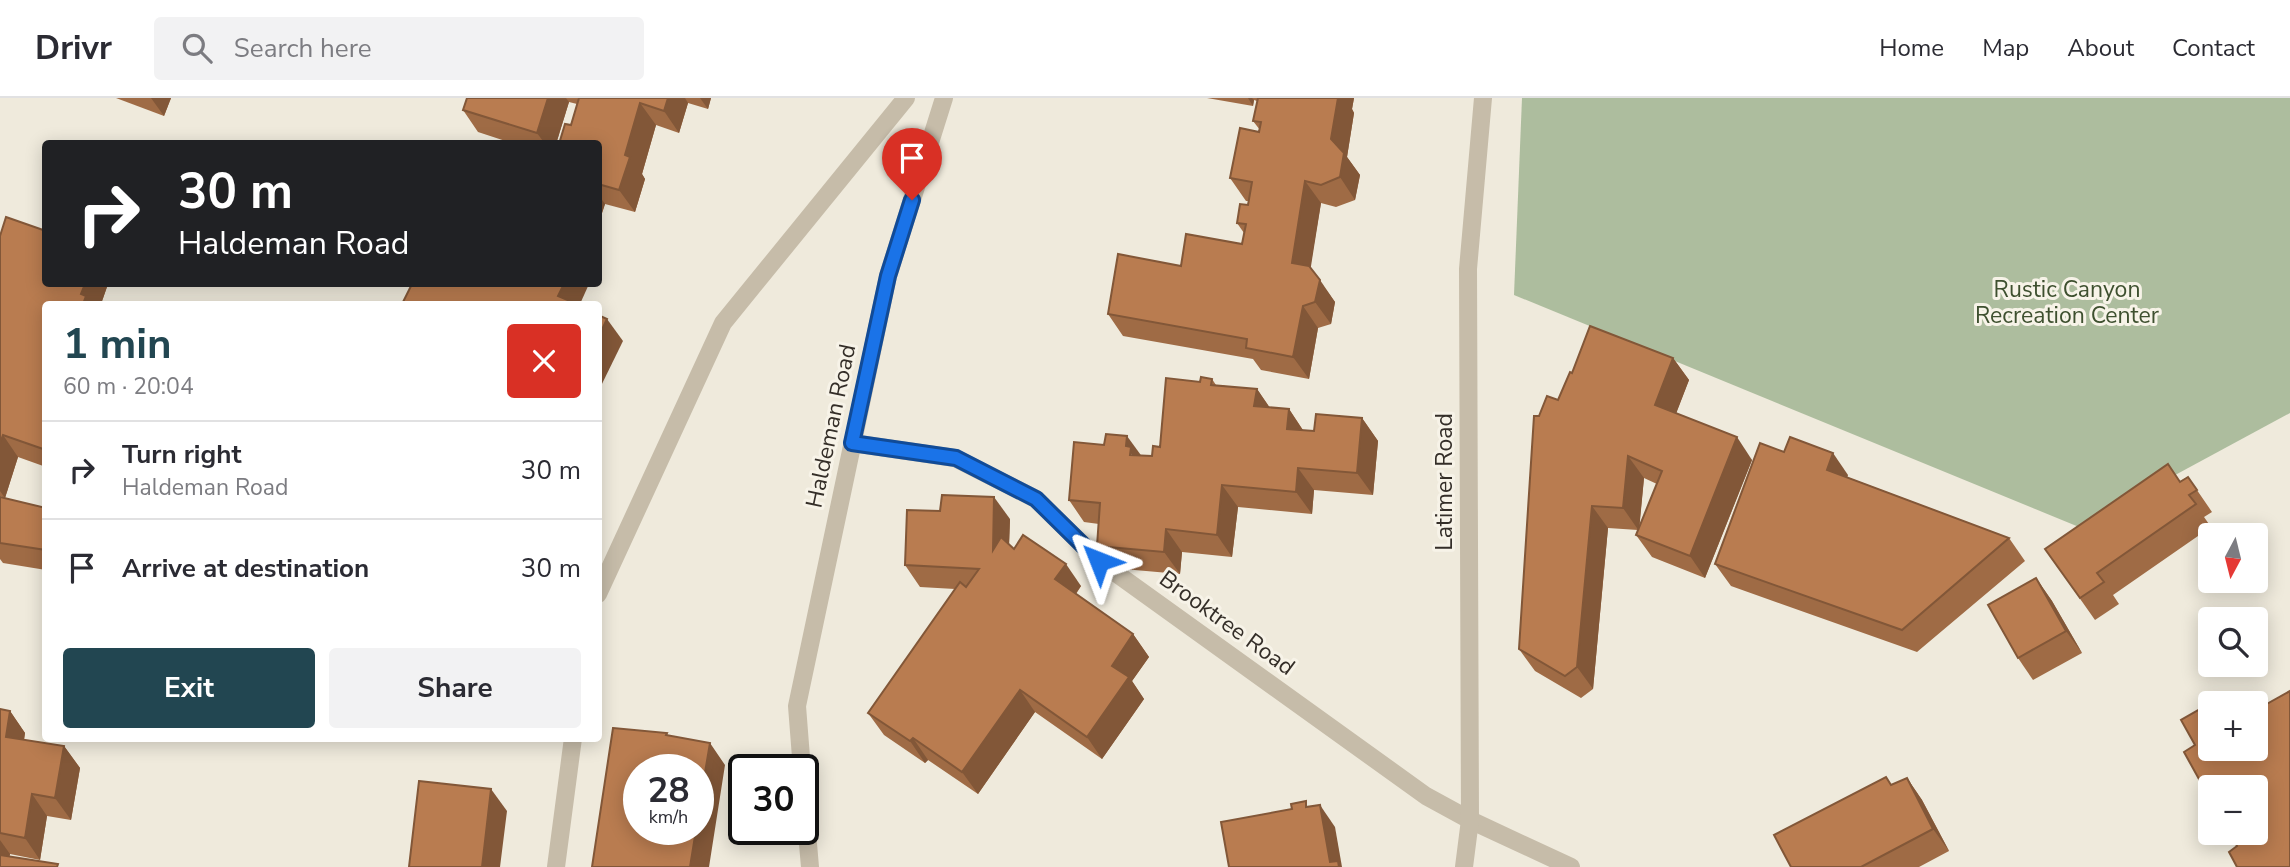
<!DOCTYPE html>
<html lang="en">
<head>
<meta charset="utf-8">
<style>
	body { margin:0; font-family:"Nunito Sans",sans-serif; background:#f2f2f3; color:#2b2b33; height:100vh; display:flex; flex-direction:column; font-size:26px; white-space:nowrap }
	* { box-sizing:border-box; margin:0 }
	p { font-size:23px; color:#7c7c81 }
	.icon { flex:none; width:38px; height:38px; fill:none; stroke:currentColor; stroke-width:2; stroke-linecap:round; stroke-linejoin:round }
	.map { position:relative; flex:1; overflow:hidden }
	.sheet { position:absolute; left:42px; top:203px; width:560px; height:441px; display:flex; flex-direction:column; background:#fff; border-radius:7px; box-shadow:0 4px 18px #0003 }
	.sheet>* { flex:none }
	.banner { position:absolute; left:42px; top:42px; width:560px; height:147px; border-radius:7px; box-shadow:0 4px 18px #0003; background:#202124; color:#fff; overflow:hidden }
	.needle { width:46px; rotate:187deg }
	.buttons { position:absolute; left:2198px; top:425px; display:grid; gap:14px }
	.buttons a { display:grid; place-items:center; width:70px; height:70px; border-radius:7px; background:#fff; box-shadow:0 4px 18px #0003; font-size:35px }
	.speed { position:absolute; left:623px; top:656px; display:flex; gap:14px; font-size:35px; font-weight:700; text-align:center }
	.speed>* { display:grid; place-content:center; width:91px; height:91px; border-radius:50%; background:#fff; box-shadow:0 4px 18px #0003; line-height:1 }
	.speed small { font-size:18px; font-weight:400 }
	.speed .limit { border:4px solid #111; border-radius:10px; background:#fff; color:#111 }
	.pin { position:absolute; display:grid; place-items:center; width:60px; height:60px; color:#fff; margin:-72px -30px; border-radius:50% 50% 50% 0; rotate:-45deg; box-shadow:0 0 7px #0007 }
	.pin .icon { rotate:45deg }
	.me { position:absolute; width:77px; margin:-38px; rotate:315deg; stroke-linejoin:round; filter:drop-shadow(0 0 5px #0008) }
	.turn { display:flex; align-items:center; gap:24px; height:147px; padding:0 21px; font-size:32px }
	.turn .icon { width:91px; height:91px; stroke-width:2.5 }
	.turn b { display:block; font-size:49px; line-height:60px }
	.round { display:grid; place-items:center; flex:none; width:74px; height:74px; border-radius:7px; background:#f2f2f3 }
	.headline { display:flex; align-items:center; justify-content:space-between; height:119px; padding:0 21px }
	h1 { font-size:42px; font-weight:700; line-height:52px; color:#224651 }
	.cta { display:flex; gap:14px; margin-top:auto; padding:14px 21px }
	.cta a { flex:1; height:80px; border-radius:7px; background:#224651; color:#fff; font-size:28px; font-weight:700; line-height:80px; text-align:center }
	.cta a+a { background:#f2f2f3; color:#2b2b33 }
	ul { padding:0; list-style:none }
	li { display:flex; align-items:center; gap:21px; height:98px; padding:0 21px; border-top:2px solid #e1e1e2 }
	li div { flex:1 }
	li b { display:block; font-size:26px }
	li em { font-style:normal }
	header { display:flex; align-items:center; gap:42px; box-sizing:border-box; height:98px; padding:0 35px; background:#fff; border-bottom:2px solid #e1e1e2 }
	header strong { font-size:33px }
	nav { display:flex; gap:38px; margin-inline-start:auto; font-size:24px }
	.search { width:490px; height:63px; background:#f2f2f3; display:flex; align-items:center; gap:18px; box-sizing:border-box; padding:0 24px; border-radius:7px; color:#7c7c81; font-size:26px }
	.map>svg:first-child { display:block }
</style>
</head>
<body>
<header>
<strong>Drivr</strong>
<div class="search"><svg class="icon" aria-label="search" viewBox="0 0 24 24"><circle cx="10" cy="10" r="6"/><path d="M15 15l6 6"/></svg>Search here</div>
<nav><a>Home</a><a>Map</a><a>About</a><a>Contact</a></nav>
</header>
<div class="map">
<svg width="2290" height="769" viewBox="0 0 2290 769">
	<rect width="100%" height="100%" fill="#efeadc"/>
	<polygon fill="#adbd9e" points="1522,0 2290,0 2290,315 2079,429 1514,197"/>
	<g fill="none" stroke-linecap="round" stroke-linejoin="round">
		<g stroke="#c6bca9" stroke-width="18">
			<polyline points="852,345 955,360 1036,401 1099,463 1426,698 1470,722 1571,769"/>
			<polyline points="598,496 723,225 906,0"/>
			<polyline points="802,672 797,608 888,178 944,0"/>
			<polyline points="803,688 810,769"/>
			<polyline points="556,769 573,640"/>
			<polyline points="1464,769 1470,722 1468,171 1483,0"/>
		</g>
	</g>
	<g fill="#9f6b45" fill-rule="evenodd">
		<polygon points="116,0 171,0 164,18"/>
		<polygon points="467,0 711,0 708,11 688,5 679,35 656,27 642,76 645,81 635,114 605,106 602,115 598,114 598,46 571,27 577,6 569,4 556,46 515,46 478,34 463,12"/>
		<polygon points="1207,0 1354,0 1352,11 1354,15 1347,59 1360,77 1355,102 1336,109 1321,105 1310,170 1335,204 1331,226 1318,230 1309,281 1261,272 1253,261 1123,238 1108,216 1181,168 1242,146 1244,135 1237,125 1248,107 1249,103 1246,103 1230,80 1259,34 1260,32 1253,23 1257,3 1254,2 1253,8"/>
		<polygon points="0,138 46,186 108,186 101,206 46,206 46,369 18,359 5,400 0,398"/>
		<path d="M1673,260L1689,282L1676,315L1752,362L1705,480L1652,459L1636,437L1638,432L1608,430L1593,591L1581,600L1535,573L1519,551L1539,318L1558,302L1572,275ZM1644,380L1657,386L1639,430Z"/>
		<polygon points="1212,281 1216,287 1257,291 1270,310 1289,311 1303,332 1314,333 1362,320 1378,343 1373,397 1314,392 1312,416 1238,409 1232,459 1182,454 1180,476 1112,470 1097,448 1099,426 1084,424 1069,402 1141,357 1152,358 1160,349 1200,284"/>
		<polygon points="1848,377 1847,379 2009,440 2025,463 1917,554 1731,488 1715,466"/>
		<polygon points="2188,379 2212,414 2204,419 2211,429 2113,497 2119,506 2095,522 2045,451"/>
		<polygon points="0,399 46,410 46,472 3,465 0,461"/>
		<polygon points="1010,421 1009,447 1014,451 1081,488 1076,496 1133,536 1149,559 1132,583 1144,601 1102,661 1035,614 978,696 928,662 925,665 884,637 868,615 955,491 920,489 905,467"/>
		<polygon points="2036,480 2052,503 2082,555 2033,582 2018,560"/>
		<polygon points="0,611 10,613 25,635 24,642 64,648 80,670 71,722 47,718 40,762 10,756 0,769"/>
		<polygon points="1907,680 1922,702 1949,753 1919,769 1791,769 1891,687"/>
	</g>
	<g fill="#825738">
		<polygon points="151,0 171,0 164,18"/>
		<polygon points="548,0 566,0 569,4 556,46 545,46 537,35"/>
		<polygon points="668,0 685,0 688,5 679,35 664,13"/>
		<polygon points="700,0 711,0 708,11"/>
		<polygon points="1248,0 1252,0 1254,2 1253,8"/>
		<polygon points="1338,0 1354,0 1352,11 1354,15 1347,59 1360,77 1355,102 1340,79 1331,41"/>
		<polygon points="640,5 656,27 642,76 645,81 635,114 619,92 625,57"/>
		<polygon points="1305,83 1321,105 1308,187 1292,165"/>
		<polygon points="598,96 605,106 602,115 598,111"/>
		<polygon points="1320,182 1335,204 1331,226 1315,204"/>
		<polygon points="85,186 108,186 101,206 83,206 81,196"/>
		<polygon points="564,186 589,186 580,206 564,206 558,198"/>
		<polygon points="1303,208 1318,230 1309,281 1293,259"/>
		<polygon points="607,221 623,243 598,294 598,240"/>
		<polygon points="1673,260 1689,282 1671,329 1655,307"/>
		<polygon points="1257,291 1272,313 1254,308"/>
		<polygon points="1289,311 1304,334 1287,331"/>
		<polygon points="1362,320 1378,343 1373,397 1357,375"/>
		<polygon points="3,337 18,359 5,400 0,393 0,345"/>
		<polygon points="1127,338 1143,360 1146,379 1126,348"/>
		<polygon points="1737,339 1752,362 1705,480 1690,458"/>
		<polygon points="1833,355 1848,377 1842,394 1827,372"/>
		<polygon points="1628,358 1644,380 1639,433 1623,410"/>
		<polygon points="1298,370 1314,392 1312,416 1296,394"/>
		<polygon points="1222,387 1238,409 1232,459 1217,437"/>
		<polygon points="994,399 1010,421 1008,474 993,452"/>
		<polygon points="1592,408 1608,430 1593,591 1577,569"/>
		<polygon points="1166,431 1182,454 1180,476 1164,454"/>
		<polygon points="1066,466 1081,488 1070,504 1055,481"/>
		<polygon points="2036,480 2052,503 2082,555 2066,533"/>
		<polygon points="1133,536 1149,559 1132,583 1144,601 1102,661 1087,639 1112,568"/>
		<polygon points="1020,592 1035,614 978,696 962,674"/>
		<polygon points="10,613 25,635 21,661 6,639"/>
		<polygon points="913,640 928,662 925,665 910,643"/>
		<polygon points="710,645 725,667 709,769 690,769 696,732 698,732 698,716"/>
		<polygon points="64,648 80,670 71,722 55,700"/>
		<polygon points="1907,680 1922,702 1949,753 1933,731"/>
		<polygon points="491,691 507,713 500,769 482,769"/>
		<polygon points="32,696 47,718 40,762 25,740"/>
		<polygon points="1320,707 1335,729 1342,769 1334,769 1330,764"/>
		<polygon points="0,742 10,756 8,769 0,768"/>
	</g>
	<g fill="#b97c50" stroke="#825738" stroke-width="2">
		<polygon points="467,0 548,0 537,35 463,12"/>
		<polygon points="579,0 668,0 664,13 640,5 625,57 630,59 619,92 598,86 598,46 559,46 565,26 571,27"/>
		<polygon points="1258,0 1338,0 1331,41 1344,55 1340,79 1321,87 1305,83 1292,165 1309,168 1320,182 1315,204 1303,208 1293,259 1246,250 1247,241 1108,216 1118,156 1181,168 1186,136 1242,146 1246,126 1237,125 1240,106 1248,107 1252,84 1230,80 1240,30 1259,34 1261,24 1253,23"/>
		<polygon points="6,119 46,133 46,186 85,186 81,196 86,198 83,206 46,206 46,352 3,337 0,345 0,138"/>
		<polygon points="412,186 564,186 558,198 577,206 402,206"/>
		<polygon points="598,217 607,221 598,240"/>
		<polygon points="1590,228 1673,260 1655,307 1737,339 1690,458 1636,437 1662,373 1628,358 1623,410 1592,408 1577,569 1565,578 1519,551 1534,318 1539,318 1547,298 1558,302 1570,274 1572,275"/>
		<polygon points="1201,279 1212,281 1211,287 1257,291 1254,308 1289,311 1287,331 1314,333 1316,316 1362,320 1357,375 1298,370 1296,394 1222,387 1217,437 1166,431 1164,454 1097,448 1100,405 1069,402 1074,344 1104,347 1106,336 1127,338 1126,348 1131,349 1130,357 1152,358 1153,348 1160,349 1166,280 1200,284"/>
		<polygon points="1790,339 1833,355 1827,372 2009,440 1902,532 1715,466 1760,345 1784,354"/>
		<polygon points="2168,366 2180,384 2188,379 2197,392 2189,397 2196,406 2097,475 2104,484 2080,500 2045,451"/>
		<polygon points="942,397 994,399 993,452 1001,439 1014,451 1023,437 1066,466 1055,481 1133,536 1112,568 1129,579 1087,639 1020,592 962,674 913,640 910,643 868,615 960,484 966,489 979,471 905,467 907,412 940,413"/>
		<polygon points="0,399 46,410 46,452 0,445"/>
		<polygon points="2036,480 2066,533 2018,560 1988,507"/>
		<polygon points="2290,593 2290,769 2237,769 2229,754 2237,748 2230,735 2256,735 2256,690 2210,690 2210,701 2184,654 2195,647 2181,622 2223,598 2227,606 2210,606 2210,651 2256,651 2256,612"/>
		<polygon points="0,611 10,613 6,639 64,648 55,700 32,696 25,740 0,735"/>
		<polygon points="613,630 667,635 666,637 710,645 698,716 698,672 639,672 639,732 696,732 690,769 592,769"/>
		<polygon points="1886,679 1891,687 1907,680 1933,731 1861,769 1791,769 1774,737"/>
		<polygon points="419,683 491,691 482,769 409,769"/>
		<polygon points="1306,703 1306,709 1320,707 1330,764 1338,763 1339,769 1229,769 1221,724 1292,711 1291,706"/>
		<polygon points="0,757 58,766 57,769 0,769"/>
	</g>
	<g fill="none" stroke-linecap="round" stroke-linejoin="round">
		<g stroke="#114b97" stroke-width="18">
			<polyline id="route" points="912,102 888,178 852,345 956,360 1036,401 1099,463"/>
		</g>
		<use href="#route" stroke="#1a73e8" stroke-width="12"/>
	</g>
	<g text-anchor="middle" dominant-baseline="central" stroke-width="6" stroke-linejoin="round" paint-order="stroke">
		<g font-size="23" fill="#3e502f" stroke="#f7f3e8">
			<text x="2067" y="191">Rustic Canyon<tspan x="2067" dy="26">Recreation Center</tspan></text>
		</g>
		<g font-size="23" fill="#342e28" stroke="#f7f3e8">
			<text transform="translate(831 328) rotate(-78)">Haldeman Road</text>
			<text transform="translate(1444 384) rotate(-90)">Latimer Road</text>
			<text transform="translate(1227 525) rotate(36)">Brooktree Road</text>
		</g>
	</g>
</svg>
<div class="buttons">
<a><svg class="needle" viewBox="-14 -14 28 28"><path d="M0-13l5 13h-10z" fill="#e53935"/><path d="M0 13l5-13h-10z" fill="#7c7c81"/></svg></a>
<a><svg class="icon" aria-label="search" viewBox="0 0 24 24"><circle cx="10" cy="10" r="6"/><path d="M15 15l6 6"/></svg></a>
<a>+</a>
<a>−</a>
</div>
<div class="speed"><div>28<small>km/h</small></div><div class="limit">30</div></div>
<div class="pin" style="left:912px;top:102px;background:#d93025"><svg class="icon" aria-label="arrive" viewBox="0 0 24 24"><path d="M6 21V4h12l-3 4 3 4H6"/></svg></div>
<svg class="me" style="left:1099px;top:463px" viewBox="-20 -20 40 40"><path d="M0-17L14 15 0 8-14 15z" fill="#1a73e8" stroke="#fff" stroke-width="4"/></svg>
<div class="banner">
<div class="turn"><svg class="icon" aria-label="right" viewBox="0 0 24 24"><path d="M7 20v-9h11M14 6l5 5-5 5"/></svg><div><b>30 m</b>Haldeman Road</div></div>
</div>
<section class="sheet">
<div class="headline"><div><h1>1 min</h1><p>60 m · 20:04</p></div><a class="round" style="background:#d93025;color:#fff"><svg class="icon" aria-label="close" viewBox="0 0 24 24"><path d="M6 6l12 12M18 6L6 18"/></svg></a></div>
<ul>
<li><svg class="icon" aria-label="right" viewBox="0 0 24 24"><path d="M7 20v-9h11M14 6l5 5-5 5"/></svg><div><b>Turn right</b><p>Haldeman Road</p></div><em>30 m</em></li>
<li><svg class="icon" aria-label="arrive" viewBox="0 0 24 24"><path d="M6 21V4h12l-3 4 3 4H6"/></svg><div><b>Arrive at destination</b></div><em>30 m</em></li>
</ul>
<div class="cta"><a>Exit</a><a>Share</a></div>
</section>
</div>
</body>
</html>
